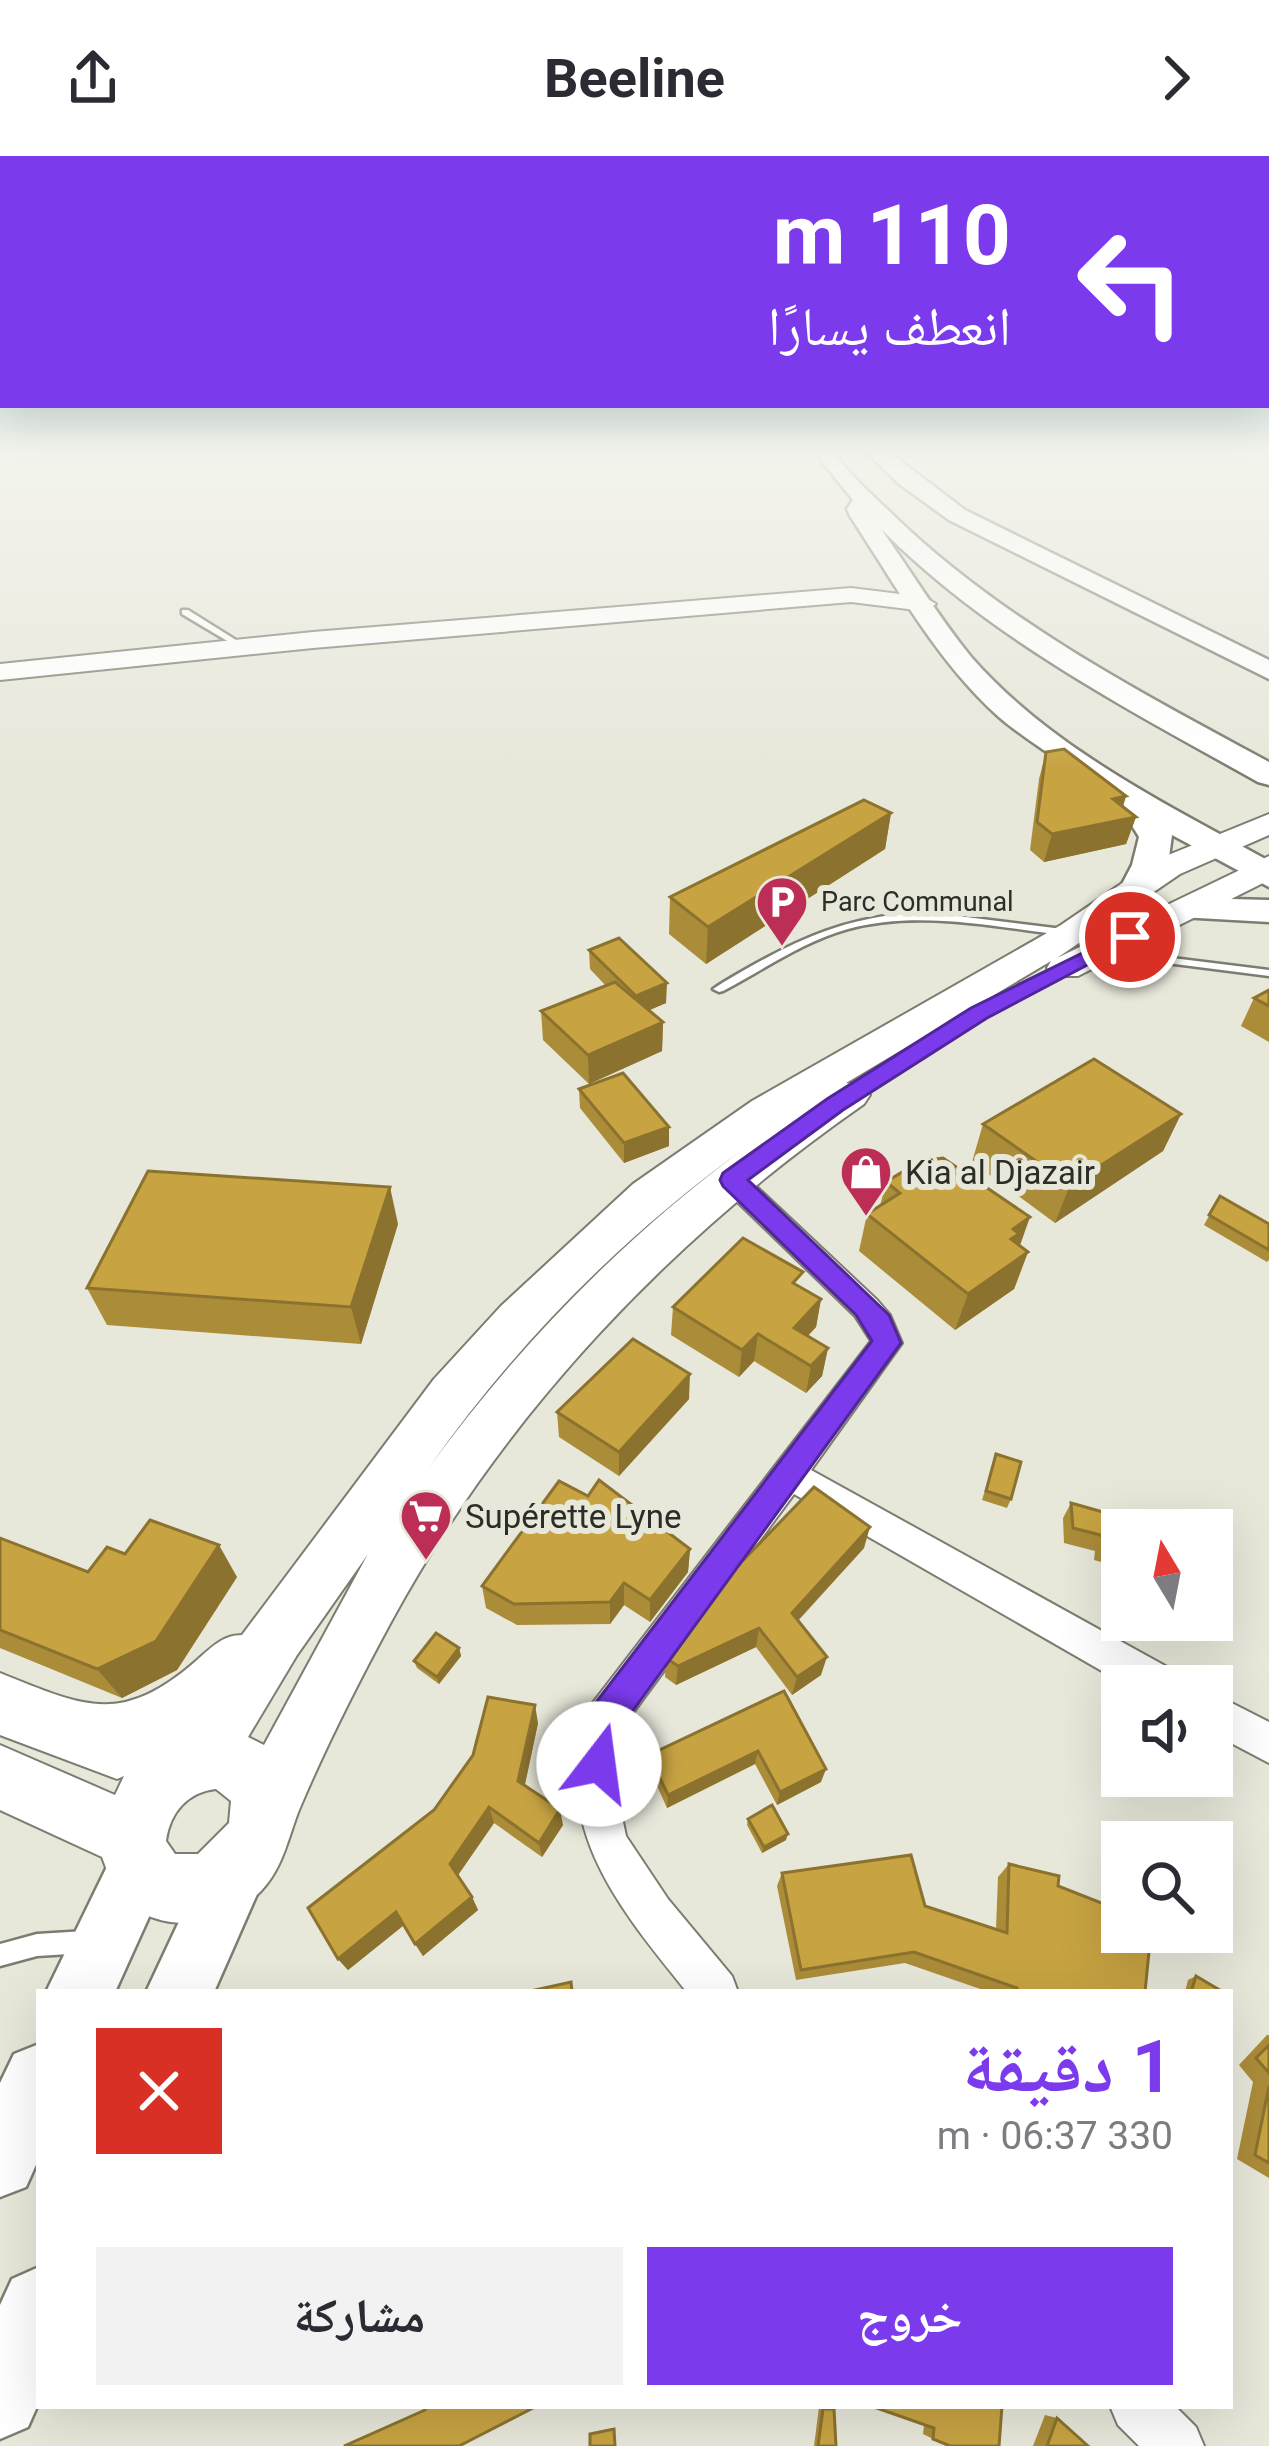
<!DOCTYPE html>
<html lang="ar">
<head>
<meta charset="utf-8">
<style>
	body { margin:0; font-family:Roboto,"Noto Naskh Arabic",sans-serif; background:#f2f2f3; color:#2b2b33; direction:rtl; height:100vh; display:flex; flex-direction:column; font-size:45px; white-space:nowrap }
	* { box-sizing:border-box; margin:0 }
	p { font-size:39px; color:#7c7c81 }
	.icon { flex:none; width:66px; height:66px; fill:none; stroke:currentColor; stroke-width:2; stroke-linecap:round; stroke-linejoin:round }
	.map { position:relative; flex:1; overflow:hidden; direction:ltr }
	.panel { position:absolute; left:36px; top:1833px; width:1197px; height:420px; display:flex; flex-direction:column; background:#fff; border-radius:0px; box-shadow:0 12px 48px #0002; direction:rtl }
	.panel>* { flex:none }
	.banner { position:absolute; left:0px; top:0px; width:1269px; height:252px; box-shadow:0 12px 48px #0002; direction:rtl; background:#7c3aed; color:#fff; overflow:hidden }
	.needle { width:78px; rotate:350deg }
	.tools { position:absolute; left:1101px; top:1353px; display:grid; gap:24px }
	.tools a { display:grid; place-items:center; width:132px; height:132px; border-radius:0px; background:#fff; box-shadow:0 12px 48px #0002; font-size:60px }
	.pin { position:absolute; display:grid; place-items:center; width:102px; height:102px; color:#fff; margin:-51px; border:6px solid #fff; border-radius:50%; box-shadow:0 3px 12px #0007 }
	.me { position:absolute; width:132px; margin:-66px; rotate:15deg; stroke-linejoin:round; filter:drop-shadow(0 0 9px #0008) }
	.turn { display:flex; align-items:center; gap:42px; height:252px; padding:0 60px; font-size:54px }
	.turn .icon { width:156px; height:156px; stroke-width:2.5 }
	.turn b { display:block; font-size:84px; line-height:102px }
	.round { display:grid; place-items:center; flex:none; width:126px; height:126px; border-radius:0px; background:#f2f2f3 }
	.head { display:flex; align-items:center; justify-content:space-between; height:204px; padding:0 60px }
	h1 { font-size:72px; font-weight:700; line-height:90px; color:#7c3aed }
	.button { display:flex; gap:24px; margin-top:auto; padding:24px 60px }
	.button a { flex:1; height:138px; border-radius:0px; background:#7c3aed; color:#fff; font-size:48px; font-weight:700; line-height:138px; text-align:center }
	.button a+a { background:#f2f2f3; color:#2b2b33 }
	header { display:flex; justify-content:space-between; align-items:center; height:156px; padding:0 60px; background:#fff; font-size:54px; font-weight:700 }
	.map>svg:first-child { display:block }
</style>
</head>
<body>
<header><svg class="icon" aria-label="forward" viewBox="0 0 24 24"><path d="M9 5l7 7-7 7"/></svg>Beeline<svg class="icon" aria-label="share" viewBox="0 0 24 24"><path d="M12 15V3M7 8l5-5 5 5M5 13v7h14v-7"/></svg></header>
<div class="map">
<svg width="1269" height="2290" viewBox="0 0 1269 2290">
	<rect width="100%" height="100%" fill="#e7e7da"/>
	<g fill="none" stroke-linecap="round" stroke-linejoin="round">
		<g stroke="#7c7c70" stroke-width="5">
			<g id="service">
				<polygon points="182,454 188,454 236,484 229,486 182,458"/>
				<path d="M901,758L958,760L1071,774L1077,777L1071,780C999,772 920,753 848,773C804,785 763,814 723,835L719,836L713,833C726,824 741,816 755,808C804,781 844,764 901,758Z"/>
				<polygon points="1100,793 1269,814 1269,820 1096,798 1094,796"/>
				<polygon points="86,1775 94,1778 97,1786 94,1794 86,1797 37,1800 0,1810 0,1788 37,1778"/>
			</g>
		</g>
		<g stroke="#7c7c70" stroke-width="4">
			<g id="minor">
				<path d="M732,1014L742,1017L877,1144L890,1159L902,1187L811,1314L1178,1517L1183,1530H1128L794,1338L624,1569L620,1603L619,1647L626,1680L668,1743L732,1820L738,1836H687C619,1752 544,1664 592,1548L871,1185L855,1160L722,1031L718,1024Z"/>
				<polygon points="1212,1537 1269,1566 1269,1607 1212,1577"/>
				<polygon points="1110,2250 1175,2250 1196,2271 1204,2290 1139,2290 1118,2269"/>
			</g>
		</g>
		<g stroke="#7c7c70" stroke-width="5">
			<g id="secondary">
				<polygon points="140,1678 162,1688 172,1710 115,1836 46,1836 118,1688"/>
				<polygon points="236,1681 258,1691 268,1713 214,1836 146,1836 214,1691"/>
				<polygon points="39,1888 39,2002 26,2031 0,2041 0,1927 14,1898"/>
				<polygon points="39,2111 39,2246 28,2271 0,2283 0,2149 12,2123"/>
			</g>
		</g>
		<g stroke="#7c7c70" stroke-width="4">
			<g id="primary">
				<polygon points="851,432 924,441 936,448 924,455 851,446 313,492 0,524 0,508 313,476"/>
				<path d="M1269,658V679L1180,718L1057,802L1269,700V724L1078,820H1052L1047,812L1051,805L846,927L864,930L870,939L864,948C671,1082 504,1258 391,1466C358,1527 326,1590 299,1654C288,1682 283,1712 261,1735C226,1771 158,1781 122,1741C112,1731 107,1714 102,1701L0,1654V1589L115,1639L124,1620L117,1623L0,1579V1517C83,1550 120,1571 196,1505C211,1492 222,1479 242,1479L434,1223L501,1150L633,1028L752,945L1061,769L1156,704ZM742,994C622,1083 516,1192 428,1313C515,1189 620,1083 742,994ZM368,1398L264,1589L248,1581L297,1499ZM216,1633L231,1645L229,1667L198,1698H175L166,1685C170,1656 188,1636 216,1633Z"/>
			</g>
		</g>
		<g stroke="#7c7c70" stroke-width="5">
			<g id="trunk">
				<path d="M812,293H832C848,319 873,339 894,360C1003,465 1138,535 1269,606V629L1258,626C1126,552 988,481 881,373C911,415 939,462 972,502C1051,592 1166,648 1269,705V731L1172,679L1168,709L1151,740H1125L1120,732L1132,709L1139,681C1110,628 1044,600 999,561C937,506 895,428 850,360L847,353L853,344Z"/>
				<polygon points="863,293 885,293 965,354 1269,504 1269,523 949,364 898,327"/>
				<polygon points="1193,742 1269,744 1269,766 1180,761 1175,753 1180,745"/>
			</g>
		</g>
		<use href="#service" fill="#fff" fill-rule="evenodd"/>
		<use href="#minor" fill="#fff" fill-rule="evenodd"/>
		<use href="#secondary" fill="#fff" fill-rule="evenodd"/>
		<use href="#primary" fill="#fff" fill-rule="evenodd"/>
		<use href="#trunk" fill="#fff" fill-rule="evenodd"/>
	</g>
	<g fill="#ab8c39">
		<polygon points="1046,596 1126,640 1123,651 1136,661 1126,688 1044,706 1030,694 1039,623"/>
		<polygon points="891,657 885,693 706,808 669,778 670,741"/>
		<polygon points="589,794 666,847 649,854 663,866 662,895 589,928 543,884 541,855 606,830 590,813"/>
		<polygon points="1269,834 1269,886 1241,870 1254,842"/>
		<polygon points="579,933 669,990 624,1007 580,952"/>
		<polygon points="1181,958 1163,995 1055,1067 972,1006 983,968"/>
		<polygon points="886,1026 1020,1090 1028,1096 1014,1133 955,1174 859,1095 867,1058 880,1050"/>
		<polygon points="1220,1040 1269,1068 1269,1104 1267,1106 1204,1069"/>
		<polygon points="398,1068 361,1188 107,1169 87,1132"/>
		<polygon points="801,1131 821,1143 816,1171 808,1180 828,1192 822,1220 806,1237 754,1205 739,1221 671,1179 673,1151"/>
		<polygon points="689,1243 619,1320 559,1281 557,1256"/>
		<polygon points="996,1298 1011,1343 1007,1352 982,1344"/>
		<polygon points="1071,1347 1122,1374 1122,1412 1094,1404 1095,1395 1064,1387 1063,1362"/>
		<polygon points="0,1382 88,1416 125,1398 237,1421 177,1514 122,1542 0,1492"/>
		<polygon points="864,1392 798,1465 821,1519 792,1539 756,1491 676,1529 665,1521 666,1502"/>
		<polygon points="690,1393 688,1416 650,1466 624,1449 610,1468 517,1469 486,1452 482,1430"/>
		<polygon points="459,1492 461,1500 439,1528 417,1512 414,1505"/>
		<polygon points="784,1535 821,1626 777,1649 755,1608 667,1652 649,1612 649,1599"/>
		<polygon points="538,1567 525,1629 563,1669 542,1701 494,1667 458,1719 472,1741 478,1754 423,1800 404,1769 348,1814 338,1803 434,1654"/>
		<polygon points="748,1663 786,1684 762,1697 747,1669"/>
		<polygon points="1009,1708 1058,1730 1145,1836 989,1836 905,1807 796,1824 777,1730 782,1717 925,1750 996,1773 998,1721"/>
		<polygon points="1196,1820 1223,1836 1185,1836 1188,1824"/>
		<polygon points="1267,1879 1269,1879 1269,2022 1237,2003 1253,1926 1239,1909"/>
		<polygon points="1002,2250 933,2283 923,2278 924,2269"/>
		<polygon points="819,2251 834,2253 836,2290 814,2290"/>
		<polygon points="1045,2259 1057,2262 1088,2290 1033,2290"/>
	</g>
	<g fill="#8b722e">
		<polygon points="1126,640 1118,665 1136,661 1126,688 1044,706 1052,678 1113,643"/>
		<polygon points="891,657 885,693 706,808 708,771"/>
		<polygon points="667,827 666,847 636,860 636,840"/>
		<polygon points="663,866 662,895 589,928 588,899"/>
		<polygon points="1181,958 1163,995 1055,1067 1070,1029"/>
		<polygon points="669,971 669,990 624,1007 624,987"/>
		<polygon points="390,1031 398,1068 361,1188 351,1151"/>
		<polygon points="1030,1061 1017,1098 1028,1096 1014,1133 955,1174 968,1138 1013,1073"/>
		<polygon points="821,1143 816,1171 789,1199 794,1172"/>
		<polygon points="758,1178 754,1205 739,1221 742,1194"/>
		<polygon points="828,1192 822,1220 806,1237 811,1210"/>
		<polygon points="690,1218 689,1243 619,1320 619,1296"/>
		<polygon points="870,1371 864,1392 787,1476 792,1457"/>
		<polygon points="219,1389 237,1421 177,1514 122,1542 97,1513"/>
		<polygon points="690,1393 688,1416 650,1466 650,1444"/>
		<polygon points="624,1427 624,1449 610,1468 610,1446"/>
		<polygon points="759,1472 756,1491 676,1529 678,1510"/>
		<polygon points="459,1492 461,1500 439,1528 437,1521"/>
		<polygon points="827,1501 821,1519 792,1539 797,1521"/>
		<polygon points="535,1549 538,1567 522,1641 518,1625"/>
		<polygon points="758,1595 755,1608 667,1652 668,1639"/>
		<polygon points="826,1613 821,1626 777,1649 780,1636"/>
		<polygon points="489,1651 494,1667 456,1722 450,1708"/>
		<polygon points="560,1653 563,1669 542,1701 539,1687"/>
		<polygon points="788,1678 786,1684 762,1697 764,1691"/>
		<polygon points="472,1741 478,1754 423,1800 415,1788"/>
		<polygon points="396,1756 404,1769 348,1814 338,1803"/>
	</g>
	<g fill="#c7a342" stroke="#8b722e" stroke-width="3">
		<polygon points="1064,593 1126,640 1113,643 1136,661 1052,678 1037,666 1046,596"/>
		<polygon points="864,644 891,657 708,771 670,741"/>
		<polygon points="619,782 667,827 636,840 589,794"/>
		<polygon points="615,826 663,866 588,899 541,855"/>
		<polygon points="1269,834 1269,850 1254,842"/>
		<polygon points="1094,903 1181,958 1070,1029 983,968"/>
		<polygon points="623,917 669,971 624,987 579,933"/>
		<polygon points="943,1002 1030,1061 1013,1073 1019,1078 1011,1083 1028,1096 968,1138 867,1058 900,1037 886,1026 920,1005"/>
		<polygon points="148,1015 390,1031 351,1151 87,1132"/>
		<polygon points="1220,1040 1269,1068 1269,1094 1209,1059"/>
		<polygon points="743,1082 803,1116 793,1127 821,1143 794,1172 828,1192 811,1210 758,1178 742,1194 673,1151"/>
		<polygon points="633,1183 690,1218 619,1296 557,1256"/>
		<polygon points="996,1298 1021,1306 1011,1343 986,1335"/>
		<polygon points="599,1324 690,1393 650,1444 624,1427 610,1446 514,1448 482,1430 559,1325 588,1340"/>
		<polygon points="814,1331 870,1371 792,1457 827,1501 797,1521 759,1472 678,1510 666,1502 727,1421"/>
		<polygon points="1071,1347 1167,1374 1122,1374 1122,1394 1103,1389 1104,1380 1073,1372"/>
		<polygon points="150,1364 219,1389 156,1485 97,1513 0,1474 0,1382 88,1416 107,1391 125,1398"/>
		<polygon points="1212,1387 1216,1388 1214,1421 1212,1420"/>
		<polygon points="436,1477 459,1492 437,1521 414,1505"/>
		<polygon points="784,1535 826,1613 780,1636 758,1595 668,1639 649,1599"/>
		<polygon points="488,1541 535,1549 518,1625 560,1653 539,1687 489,1651 450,1708 472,1741 415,1788 396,1756 338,1803 308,1752 434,1654 473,1599"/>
		<polygon points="772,1649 788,1678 764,1691 748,1663"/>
		<polygon points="911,1699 925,1750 1007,1777 1009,1708 1059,1720 1058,1730 1122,1755 1122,1776 1151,1776 1145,1836 1016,1836 1017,1832 914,1796 801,1814 782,1717"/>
		<polygon points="1196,1820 1223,1836 1191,1836"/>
		<polygon points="571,1826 572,1836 526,1836"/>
		<polygon points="1269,1889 1269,1917 1256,1902"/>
		<polygon points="1269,1930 1269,2007 1255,1999"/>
		<polygon points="424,2250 537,2250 459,2290 344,2290 425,2254"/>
		<polygon points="871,2250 1002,2250 999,2290 950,2290 933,2283 934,2272"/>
		<polygon points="823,2253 834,2253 836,2290 818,2290"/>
		<polygon points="1057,2262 1088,2290 1047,2290"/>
		<polygon points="614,2273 615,2290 590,2290 590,2278"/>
	</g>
	<linearGradient id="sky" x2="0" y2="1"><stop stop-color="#73b3b8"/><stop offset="0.48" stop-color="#f4f4ee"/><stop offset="1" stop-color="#f4f4ee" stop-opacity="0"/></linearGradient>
	<rect width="1269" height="614" fill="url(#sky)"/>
	<polygon fill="#7c3aed" stroke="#51269a" stroke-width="3" points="1123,777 1140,781 987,862 843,954 748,1024 889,1159 901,1187 623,1568 612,1621 599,1626 586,1621 581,1608 594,1549 872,1185 856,1159 723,1030 720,1024 723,1017 827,943 971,852"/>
	<defs>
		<g id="parking-pin" transform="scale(2.7)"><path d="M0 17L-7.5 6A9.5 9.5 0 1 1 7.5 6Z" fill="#bd2e56" stroke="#e7e7da"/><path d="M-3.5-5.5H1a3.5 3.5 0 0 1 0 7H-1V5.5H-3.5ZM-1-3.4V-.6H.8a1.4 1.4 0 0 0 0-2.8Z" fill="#fff"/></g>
		<g id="shop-pin" transform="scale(2.7)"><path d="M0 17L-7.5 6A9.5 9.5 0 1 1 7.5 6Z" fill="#bd2e56" stroke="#e7e7da"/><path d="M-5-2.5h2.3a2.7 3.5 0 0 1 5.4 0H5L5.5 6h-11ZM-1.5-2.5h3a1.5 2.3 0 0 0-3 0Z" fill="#fff"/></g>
		<g id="supermarket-pin" transform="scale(2.7)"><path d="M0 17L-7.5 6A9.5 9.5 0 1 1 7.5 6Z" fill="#bd2e56" stroke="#e7e7da"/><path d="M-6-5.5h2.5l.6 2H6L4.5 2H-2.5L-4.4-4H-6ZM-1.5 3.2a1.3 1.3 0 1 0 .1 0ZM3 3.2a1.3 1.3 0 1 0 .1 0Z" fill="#fff"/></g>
	</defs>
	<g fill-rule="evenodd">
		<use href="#parking-pin" x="782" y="746"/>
		<use href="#shop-pin" x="866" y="1016"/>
		<use href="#supermarket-pin" x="426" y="1360"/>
	</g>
	<g text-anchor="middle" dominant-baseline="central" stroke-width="12" stroke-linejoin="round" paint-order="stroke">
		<g font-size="27" fill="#2c2d27" stroke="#e7e7da" text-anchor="start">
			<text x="821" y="746">Parc Communal</text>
		</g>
		<g font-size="33" fill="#2c2d27" stroke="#e7e7da" text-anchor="start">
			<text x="905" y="1016">Kia al Djazair</text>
			<text x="465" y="1360">Supérette Lyne</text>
		</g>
	</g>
</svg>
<div class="tools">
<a><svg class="needle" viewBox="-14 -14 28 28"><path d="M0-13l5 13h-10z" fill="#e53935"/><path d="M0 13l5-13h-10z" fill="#7c7c81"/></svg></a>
<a><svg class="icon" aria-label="sound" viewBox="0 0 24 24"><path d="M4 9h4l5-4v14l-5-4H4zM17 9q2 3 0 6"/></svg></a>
<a><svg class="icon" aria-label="search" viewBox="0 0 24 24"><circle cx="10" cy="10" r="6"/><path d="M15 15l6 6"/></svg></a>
</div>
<div class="pin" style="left:1130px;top:781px;background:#d93025"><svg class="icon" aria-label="arrive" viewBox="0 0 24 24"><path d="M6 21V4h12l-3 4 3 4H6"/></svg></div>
<svg class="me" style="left:599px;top:1608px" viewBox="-20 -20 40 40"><circle r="19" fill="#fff"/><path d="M0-13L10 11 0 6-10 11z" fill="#7c3aed"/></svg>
<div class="banner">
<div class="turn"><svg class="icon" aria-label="left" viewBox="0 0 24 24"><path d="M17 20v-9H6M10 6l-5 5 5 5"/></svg><div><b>110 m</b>انعطف يسارًا</div></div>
</div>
<section class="panel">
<div class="head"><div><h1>1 دقيقة</h1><p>330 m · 06:37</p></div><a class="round" style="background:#d93025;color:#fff"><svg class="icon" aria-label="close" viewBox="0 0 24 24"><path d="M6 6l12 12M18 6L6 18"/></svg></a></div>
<div class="button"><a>خروج</a><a>مشاركة</a></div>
</section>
</div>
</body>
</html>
